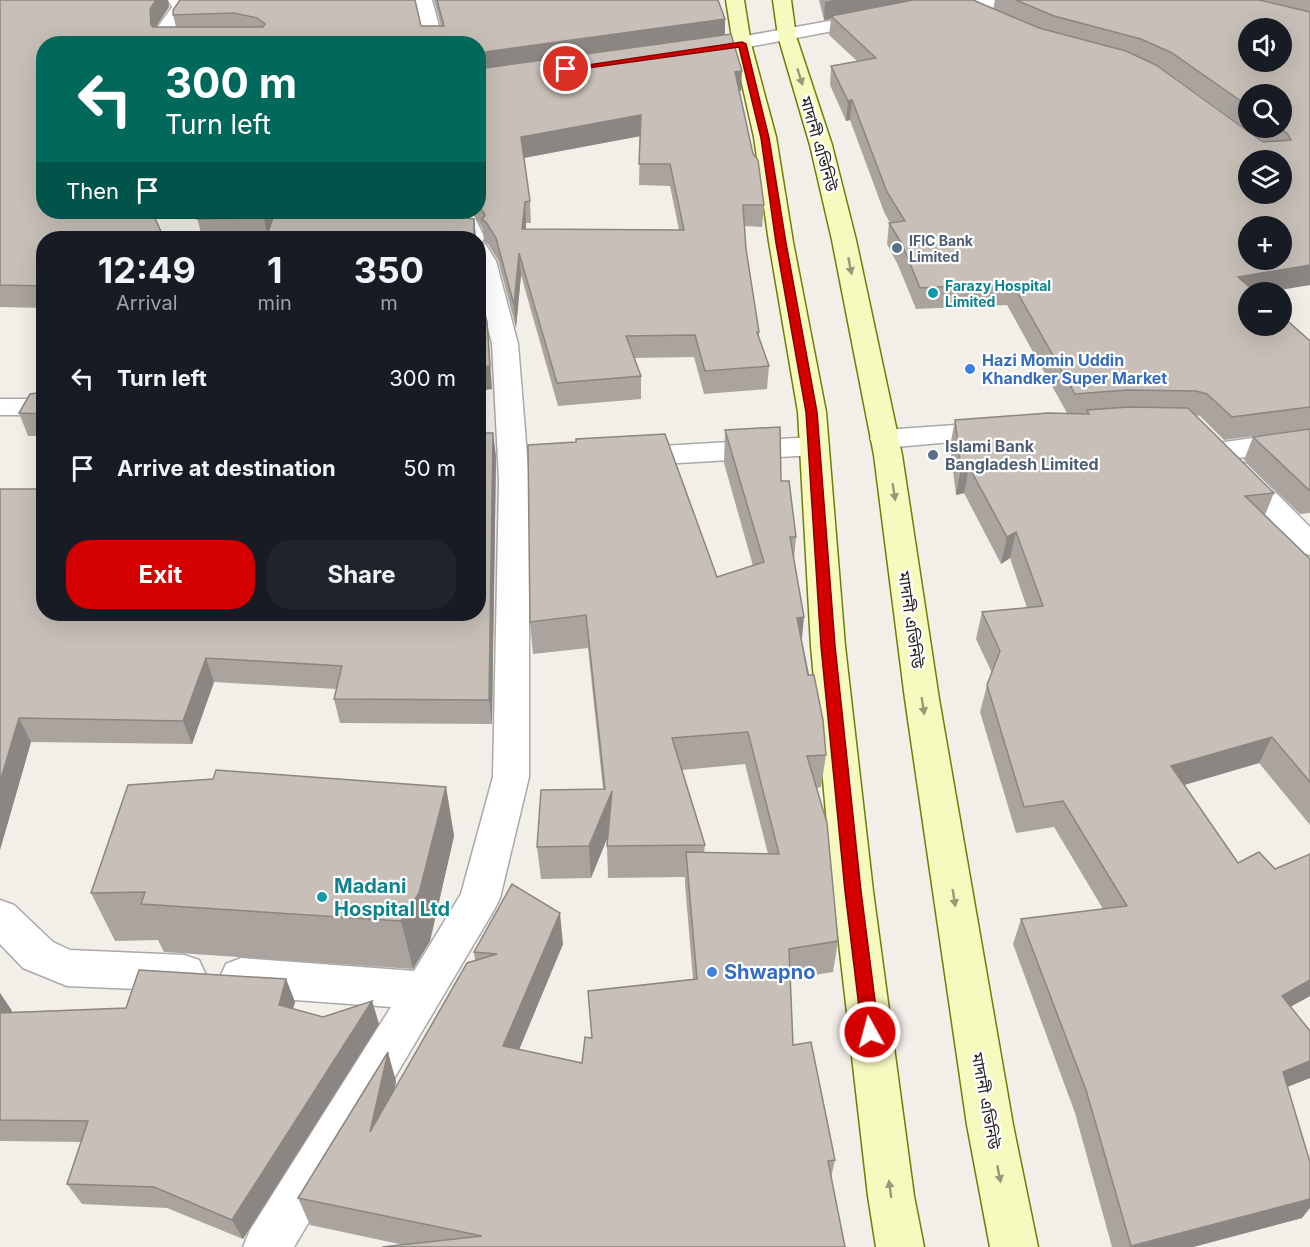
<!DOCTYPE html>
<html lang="en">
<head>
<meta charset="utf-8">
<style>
	body { margin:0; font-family:Inter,"Noto Sans Bengali",sans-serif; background:#20242c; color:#f1f3f6; height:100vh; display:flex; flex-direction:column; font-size:22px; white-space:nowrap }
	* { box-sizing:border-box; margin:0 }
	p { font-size:20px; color:#9ea1a6 }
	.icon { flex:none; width:33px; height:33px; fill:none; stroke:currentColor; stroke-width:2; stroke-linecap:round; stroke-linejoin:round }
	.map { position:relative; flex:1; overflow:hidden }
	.side { position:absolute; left:36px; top:231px; width:450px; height:390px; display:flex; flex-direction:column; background:#171b24; border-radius:24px; box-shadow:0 6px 24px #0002 }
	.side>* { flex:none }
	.banner { position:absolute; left:36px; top:36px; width:450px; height:183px; border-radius:24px; box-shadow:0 6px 24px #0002; background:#00695c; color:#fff; overflow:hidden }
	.controls { position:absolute; left:1238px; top:18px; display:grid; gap:12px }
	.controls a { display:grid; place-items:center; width:54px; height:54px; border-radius:50%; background:#171b24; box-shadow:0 6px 24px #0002; font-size:30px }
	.pin { position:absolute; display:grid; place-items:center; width:51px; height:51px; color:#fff; margin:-26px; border:3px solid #fff; border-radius:50%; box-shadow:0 2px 6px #0007 }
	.me { position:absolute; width:66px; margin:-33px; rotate:353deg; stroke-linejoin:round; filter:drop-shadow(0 0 4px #0008) }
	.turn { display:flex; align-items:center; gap:21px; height:126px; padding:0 30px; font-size:27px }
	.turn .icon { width:78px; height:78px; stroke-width:2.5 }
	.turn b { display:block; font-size:42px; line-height:51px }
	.then { display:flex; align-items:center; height:57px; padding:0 30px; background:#0003; gap:12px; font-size:22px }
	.eta { display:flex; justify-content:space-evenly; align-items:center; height:102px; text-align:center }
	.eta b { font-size:36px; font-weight:700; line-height:42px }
	.cta { display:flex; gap:12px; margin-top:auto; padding:12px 30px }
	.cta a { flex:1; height:69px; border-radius:24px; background:#d40000; color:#fff; font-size:24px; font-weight:700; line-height:69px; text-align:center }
	.cta a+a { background:#20242c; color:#f1f3f6 }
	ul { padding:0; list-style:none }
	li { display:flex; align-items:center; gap:18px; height:90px; padding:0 30px }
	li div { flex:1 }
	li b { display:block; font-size:22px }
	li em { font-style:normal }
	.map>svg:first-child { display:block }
</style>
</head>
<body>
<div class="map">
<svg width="1310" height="1247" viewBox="0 0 1310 1247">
	<rect width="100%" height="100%" fill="#f2efe9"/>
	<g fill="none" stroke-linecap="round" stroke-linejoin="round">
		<g stroke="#a9a9a9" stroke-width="3">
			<g id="minor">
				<path d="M168,0H186L190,7L175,28L176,37C196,36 254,28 267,44H158L157,28L172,7Z"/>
				<polygon points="414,0 432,0 444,44 425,44"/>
				<path d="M979,0H1010L1007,4C984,10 957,19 933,13L930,9L933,5L939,4Z"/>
				<polygon points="874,13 880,14 883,18 880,22 706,55 699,53 696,49 699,45 706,43"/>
				<polygon points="448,212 472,212 485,238 480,243 486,245 496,261 518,344 529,480 529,777 500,898 494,910 294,1247 243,1247 250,1230 391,1007 241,996 226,990 220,977 226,964 241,958 414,971 461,894 493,777 499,480 492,344 478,288 478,238 462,238"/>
				<rect x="0" y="399" width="44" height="16"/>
				<polygon points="998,422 1008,425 1012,431 1008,437 884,448 874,445 870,439 874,433 884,430"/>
				<polygon points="1310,430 1310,448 1218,461 1208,458 1204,452 1208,446 1218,443"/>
				<polygon points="815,437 825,440 829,446 825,452 815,455 628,466 618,463 614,457 618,451 628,448"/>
				<polygon points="1237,462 1247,464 1310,527 1310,555 1299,552 1227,478 1222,471 1227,464"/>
				<polygon points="0,900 14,905 53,942 70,950 184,955 199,960 205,973 199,986 184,991 67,986 23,968 0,944"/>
			</g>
		</g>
		<g stroke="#707d05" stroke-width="3">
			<g id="secondary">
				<polygon points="726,0 744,0 751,44 776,137 793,242 826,412 845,646 873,891 914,1196 924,1247 876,1247 868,1196 833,891 811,646 798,412 769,242 754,137 733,44"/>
				<polygon points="773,0 791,0 796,36 832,145 856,240 902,455 939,699 1013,1125 1038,1247 990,1247 967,1125 905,699 874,455 832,240 810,145 778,36"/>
			</g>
		</g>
		<use href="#minor" fill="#fff" fill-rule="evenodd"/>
		<use href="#secondary" fill="#f7fabf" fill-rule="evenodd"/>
	</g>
	<g fill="#aba49e" fill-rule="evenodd">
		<path d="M0,0L169,7L156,27H176L173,15L180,0L421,26H441L434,0H718L725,19V35L741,91H739L764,205L762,227L744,226L746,249L759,332V338L769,366L767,389L704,394L694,357L634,358L641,376V399L558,406L521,275L516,328L498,260L488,244L484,242L483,229L473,212H478V44H44V308L0,307ZM640,136L639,185L670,186L679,230L526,229V223H531L530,201L524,158Z"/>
		<path d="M819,0H973L993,9L995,0H1310V285L1248,292L1310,341V429L1224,440L1200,416L1195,415L1274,493L1265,515L1310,559V825L1259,763L1184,785L1238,863L1275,869L1310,854V996L1290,1007L1310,1031V1078L1287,1087L1302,1218L1193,1247H1112L1075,1113L1013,944L1021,919L1103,909L1054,827L1016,833L980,712L987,685L992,673L976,639L982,612L1027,608L1010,558L1001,564L964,493L956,495L950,446L955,420L1067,413L1007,305L916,309L898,265L887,244L889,223H890L884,212L850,120L846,121L830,85L831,66L857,61L829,35L831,19L824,20ZM1164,71L1167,72L1264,142H1263ZM1248,94L1281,128H1248Z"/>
		<polygon points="196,212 458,217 474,219 476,238 202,238"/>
		<polygon points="44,372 44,436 28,436 19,413 37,393"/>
		<polygon points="1310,429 1310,513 1300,514 1244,460 1253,437"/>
		<path d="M725,430L781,481L796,537L794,559L802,640L826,755L821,787L817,788L838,941L833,972L790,979L793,1045L835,1160L831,1178L845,1247L404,1245L310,1225L298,1198L396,1081L395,1089L475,960L474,952L563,944L519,1050L582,1063L592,1038L588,991L693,979L685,884V877L608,878L607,846L608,837L591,878L541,879L537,847L603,789L588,648L533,654L530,622L576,442V439L717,577L753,566L724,463ZM745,764L768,854L704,853L705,845L682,770Z"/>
		<polygon points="496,456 492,724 340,723 334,699 337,689 214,682 192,744 31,742 0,850 44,489 478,614"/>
		<polygon points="446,787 454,836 430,941 413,969 164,952 158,940 115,941 91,893"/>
		<polygon points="286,979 295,1002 293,1009 323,1017 372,1001 379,1024 243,1239 167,1208 82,1204 67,1184 81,1142 0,1141 0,993 12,1011 11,1012 126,1008"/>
	</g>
	<g fill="#8b8681">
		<polygon points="156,0 168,0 169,7 155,28 151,25 150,9"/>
		<polygon points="835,0 915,0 831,16 831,19 824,20 825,2"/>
		<polygon points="725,19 725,38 478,73 478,53"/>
		<polygon points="742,71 741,91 735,92 735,72"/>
		<polygon points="852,100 850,120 846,121 848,101"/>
		<polygon points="641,115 641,136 523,158 521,137"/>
		<polygon points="525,202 526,223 524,251 522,229"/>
		<polygon points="267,212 281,212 268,238 264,218"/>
		<polygon points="474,219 476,238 474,238"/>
		<polygon points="519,253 521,275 516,328 514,305"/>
		<polygon points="1310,265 1310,285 1269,292 1248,292 1238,277"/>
		<polygon points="487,322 492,389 478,391 478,368"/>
		<polygon points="493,433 496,456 492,724 489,700"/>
		<polygon points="969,467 964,493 956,495 961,469"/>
		<polygon points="1016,532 1010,558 1001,564 1007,537"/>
		<polygon points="804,617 801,649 797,618"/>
		<polygon points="206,658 214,682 192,744 183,721"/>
		<polygon points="19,718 31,742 0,850 0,782"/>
		<polygon points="1272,737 1259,763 1160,792 1171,766"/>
		<polygon points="446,787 454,836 430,941 413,969 401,921"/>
		<polygon points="612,791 613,823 591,878 589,846"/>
		<polygon points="560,913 563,944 508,1076 503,1046"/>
		<polygon points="286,979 295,1002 287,1028 279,1005"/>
		<polygon points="1310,980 1310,996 1266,1020 1282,996"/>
		<polygon points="0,993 12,1011 5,1036 0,1028"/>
		<polygon points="372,1001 379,1024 243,1239 232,1220"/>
		<polygon points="388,1052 396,1081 380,1160 370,1132"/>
		<polygon points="1310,1061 1310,1078 1267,1095 1283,1072"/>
		<polygon points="1310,1199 1310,1208 1302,1218 1193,1247 1131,1247"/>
	</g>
	<g fill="#c7bfb8" stroke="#8b8681" stroke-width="1.5" fill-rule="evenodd">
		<polygon points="0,0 156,0 150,9 151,25 153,27 263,27 265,24 257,18 234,13 173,15 173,10 180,0 415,0 421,26 444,26 437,0 718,0 725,19 478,53 478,44 44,44 44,212 152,212 164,238 44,238 44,286 0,285"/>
		<path d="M913,0H973L1039,28L1126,51L1156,65L1263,142L1291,140L1287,133L1279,128H1281V94H1248V106L1172,53L1141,39L1054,16L1016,0H1259L1310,12V265L1238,277L1255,292H1248V326H1281V315L1310,341V407L1232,417L1207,394L1196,391L1127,390L1075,394L1012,283L920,288L902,244L889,223L905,221L887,192L852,100L848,101L831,66L876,58L831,16ZM1248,28H1281V62H1248ZM1248,160H1281V194H1248ZM1248,226H1281V260H1248Z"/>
		<path d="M731,34L742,71L735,72L753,154L758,160L764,205H743L746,249L759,332H757L769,366L705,371L695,335L626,336L641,376L557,383L519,253L514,305L496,238L486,222L482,220L485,215L478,204V69ZM641,115L639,164H670L684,230L522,229L525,202L530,201L521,137Z"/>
		<polygon points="196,212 267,212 264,218 197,219"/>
		<polygon points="275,212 455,212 458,217 474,219 474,238 266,238"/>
		<polygon points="478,286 487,322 490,366 478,368"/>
		<polygon points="44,372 44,414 19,413 30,394 37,393 37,382"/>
		<polygon points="1129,407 1188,408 1274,493 1245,496 1310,559 1310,782 1272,737 1171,766 1238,863 1259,852 1275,869 1310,854 1310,980 1282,996 1310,1031 1310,1061 1283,1072 1310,1162 1310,1199 1131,1246 1086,1090 1021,919 1127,906 1063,801 1024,807 987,685 1000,651 982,612 1043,606 1016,532 1007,537 969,467 961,469 955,420 1048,413 1089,414 1087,410"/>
		<polygon points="780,427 781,481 789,481 796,537 790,537 804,617 797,618 808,675 814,675 823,720 826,755 807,756 827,823 838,941 789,949 793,1045 811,1042 835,1160 828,1161 845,1247 382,1247 482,1236 298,1198 388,1052 370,1132 467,963 497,954 474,952 512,884 560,913 503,1046 582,1063 585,1037 592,1038 588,991 697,979 686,852 779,854 748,732 672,738 705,845 607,846 612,791 589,846 537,847 541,790 605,789 586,615 530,622 528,445 576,442 576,439 665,434 717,577 764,562 725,430"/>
		<polygon points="1310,429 1310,491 1253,437"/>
		<polygon points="478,433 493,433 489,700 334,699 342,666 206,658 183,721 19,718 0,782 0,489 44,489 44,614 478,614"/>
		<polygon points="216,770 446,787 419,893 401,921 141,904 145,892 91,893 128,785 213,779"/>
		<polygon points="139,970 286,979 279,1005 323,1017 372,1001 232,1220 154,1187 67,1184 88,1121 0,1120 0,1013 126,1008"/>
	</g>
	<defs><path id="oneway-solid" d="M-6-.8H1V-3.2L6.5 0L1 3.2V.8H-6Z" transform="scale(1.5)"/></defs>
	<g fill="#979978">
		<use href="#oneway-solid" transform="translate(800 77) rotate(73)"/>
		<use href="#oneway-solid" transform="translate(850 266) rotate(79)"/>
		<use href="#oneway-solid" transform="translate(894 492) rotate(81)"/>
		<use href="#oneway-solid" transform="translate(923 706) rotate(81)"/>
		<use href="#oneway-solid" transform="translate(954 898) rotate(81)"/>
		<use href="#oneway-solid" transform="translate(999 1174) rotate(79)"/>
		<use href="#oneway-solid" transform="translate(890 1189) rotate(-98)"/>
	</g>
	<polygon fill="#d40000" stroke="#8a0000" stroke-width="1.5" points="742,42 746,44 769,138 786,243 817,412 835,646 861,891 879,1032 877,1037 870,1040 864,1037 862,1032 845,891 821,646 806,412 776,243 761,138 739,47 566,71 562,69"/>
	<g fill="#5c6f8a" stroke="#fff" stroke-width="2">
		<circle cx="897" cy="248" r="6"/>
		<circle cx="933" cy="455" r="6"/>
	</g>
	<g fill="#0f9aa8" stroke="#fff" stroke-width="2">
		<circle cx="933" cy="293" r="6"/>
		<circle cx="322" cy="897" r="6"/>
	</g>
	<g fill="#3f7fe0" stroke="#fff" stroke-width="2">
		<circle cx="970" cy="369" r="6"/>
		<circle cx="712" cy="972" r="6"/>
	</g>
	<g text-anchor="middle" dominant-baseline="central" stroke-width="4.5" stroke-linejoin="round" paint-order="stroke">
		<g font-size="14" font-weight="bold" fill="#4e5e75" stroke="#fff" text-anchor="start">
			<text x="909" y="240">IFIC Bank<tspan x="909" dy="16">Limited</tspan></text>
		</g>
		<g font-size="14" font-weight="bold" fill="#0d838f" stroke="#fff" text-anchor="start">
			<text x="945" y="285">Farazy Hospital<tspan x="945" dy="16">Limited</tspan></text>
		</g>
		<g font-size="16" fill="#222" stroke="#fff">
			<text transform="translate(819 144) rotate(74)">মাদানী এভিনিউ</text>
			<text transform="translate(911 620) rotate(82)">মাদানী এভিনিউ</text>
			<text transform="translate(986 1101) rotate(80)">মাদানী এভিনিউ</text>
		</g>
		<g font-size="16" font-weight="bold" fill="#366cbe" stroke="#fff" text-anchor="start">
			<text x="982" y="360">Hazi Momin Uddin<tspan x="982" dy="18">Khandker Super Market</tspan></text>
		</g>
		<g font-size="16" font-weight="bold" fill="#4e5e75" stroke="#fff" text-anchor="start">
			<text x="945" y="446">Islami Bank<tspan x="945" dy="18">Bangladesh Limited</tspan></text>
		</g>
		<g font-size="20" font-weight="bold" fill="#0d838f" stroke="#fff" text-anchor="start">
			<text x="334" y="886">Madani<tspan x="334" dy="23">Hospital Ltd</tspan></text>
		</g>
		<g font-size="20" font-weight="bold" fill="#366cbe" stroke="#fff" text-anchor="start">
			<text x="724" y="972">Shwapno</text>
		</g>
	</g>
</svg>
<div class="controls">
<a><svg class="icon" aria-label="sound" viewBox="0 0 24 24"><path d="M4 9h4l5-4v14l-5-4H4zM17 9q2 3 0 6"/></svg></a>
<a><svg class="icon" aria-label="search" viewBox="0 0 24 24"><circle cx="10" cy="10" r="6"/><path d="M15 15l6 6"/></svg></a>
<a><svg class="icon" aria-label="layers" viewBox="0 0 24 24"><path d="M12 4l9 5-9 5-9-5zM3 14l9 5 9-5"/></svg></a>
<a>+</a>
<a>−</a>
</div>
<div class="pin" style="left:566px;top:69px;background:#d93025"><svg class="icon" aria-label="arrive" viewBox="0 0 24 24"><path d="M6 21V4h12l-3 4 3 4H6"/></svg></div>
<svg class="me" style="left:870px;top:1032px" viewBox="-20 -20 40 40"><circle r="17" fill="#d40000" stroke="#fff" stroke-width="3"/><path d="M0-11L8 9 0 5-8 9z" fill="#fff"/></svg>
<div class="banner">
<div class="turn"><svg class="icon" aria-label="left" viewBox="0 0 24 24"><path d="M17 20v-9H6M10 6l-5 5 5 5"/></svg><div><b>300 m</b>Turn left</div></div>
<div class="then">Then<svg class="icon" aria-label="arrive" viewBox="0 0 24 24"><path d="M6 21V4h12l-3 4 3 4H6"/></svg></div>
</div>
<section class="side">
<div class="eta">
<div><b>12:49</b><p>Arrival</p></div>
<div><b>1</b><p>min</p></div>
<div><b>350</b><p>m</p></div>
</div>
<ul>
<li><svg class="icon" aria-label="left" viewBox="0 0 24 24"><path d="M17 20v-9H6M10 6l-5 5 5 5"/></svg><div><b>Turn left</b></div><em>300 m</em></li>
<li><svg class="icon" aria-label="arrive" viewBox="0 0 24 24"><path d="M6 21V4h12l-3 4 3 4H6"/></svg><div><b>Arrive at destination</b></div><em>50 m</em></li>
</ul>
<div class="cta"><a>Exit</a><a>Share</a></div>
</section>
</div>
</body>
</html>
